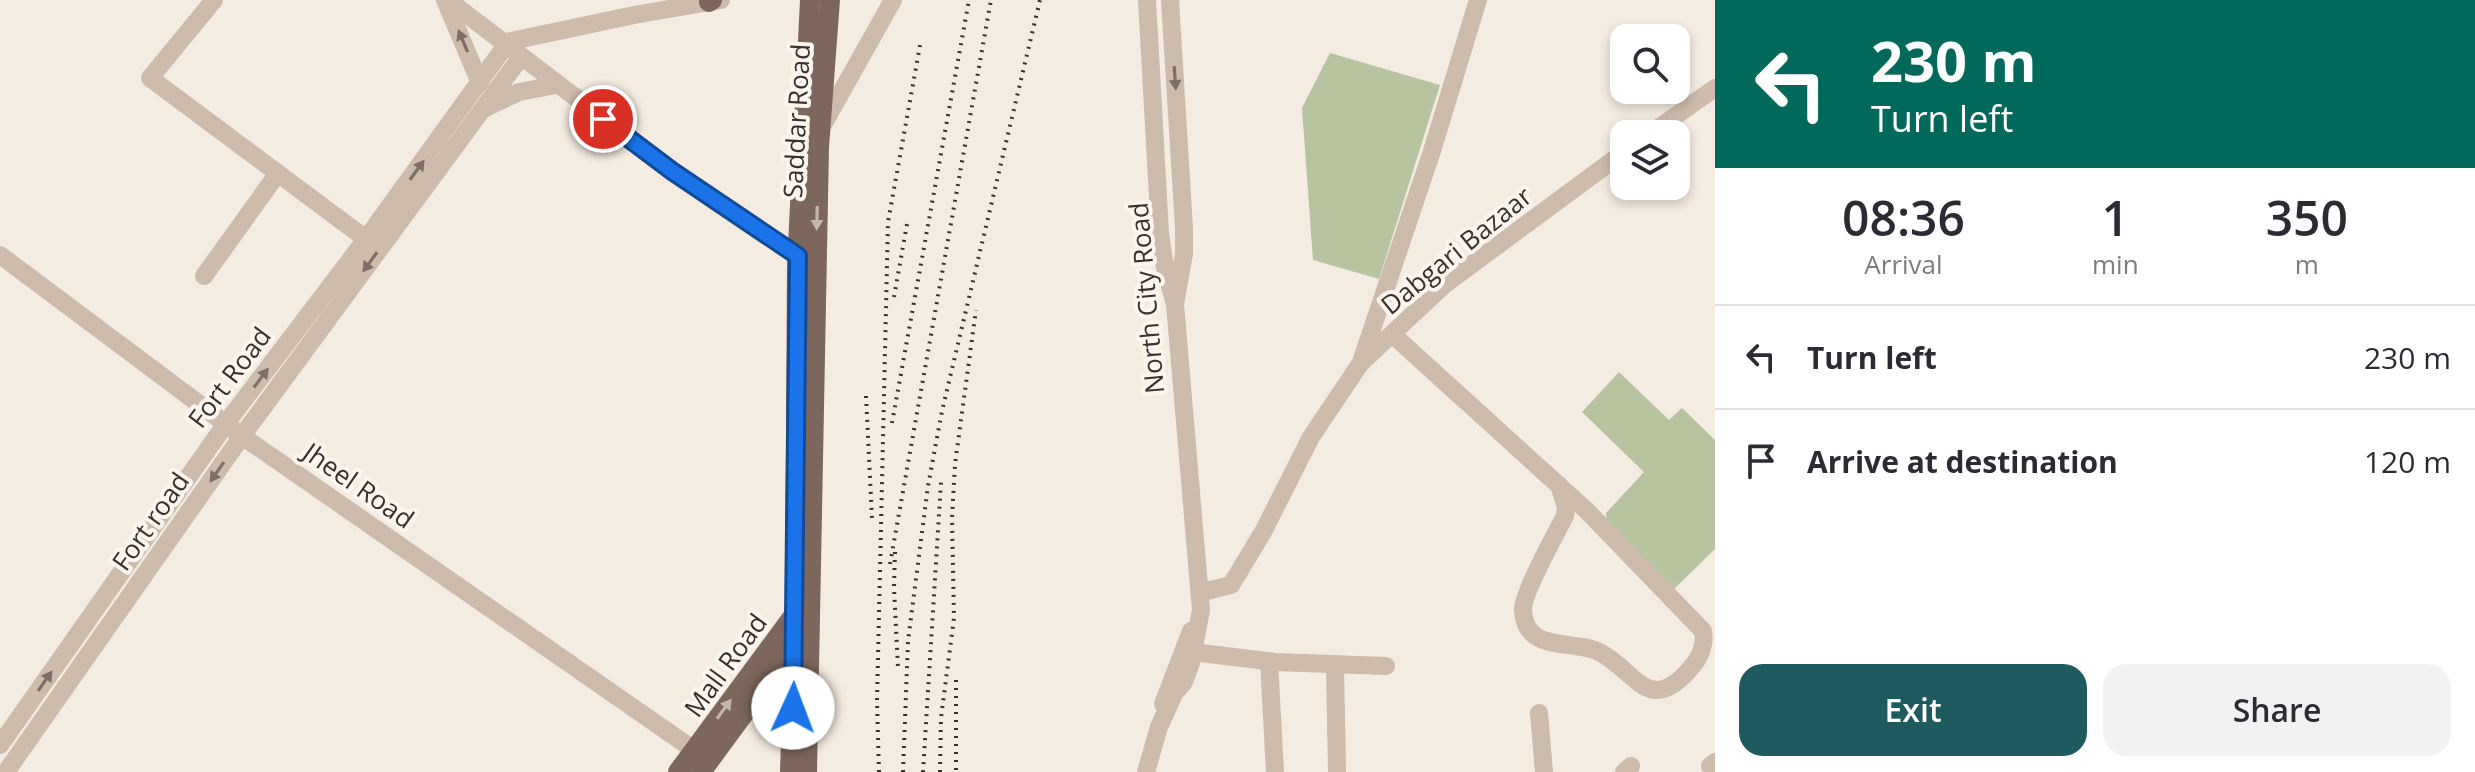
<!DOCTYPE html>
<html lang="en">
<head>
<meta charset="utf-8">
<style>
	body { margin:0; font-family:"Open Sans",sans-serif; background:#f2f2f3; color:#2b2b33; height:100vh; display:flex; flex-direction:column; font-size:30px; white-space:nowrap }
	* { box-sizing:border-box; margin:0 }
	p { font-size:26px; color:#7c7c81 }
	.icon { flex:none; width:44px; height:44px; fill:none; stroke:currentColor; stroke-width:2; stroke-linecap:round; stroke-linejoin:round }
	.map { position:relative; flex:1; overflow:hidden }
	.details { display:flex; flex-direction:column; background:#fff; width:760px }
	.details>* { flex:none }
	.guide { background:#00695c; color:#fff; overflow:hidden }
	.buttons { position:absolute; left:1610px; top:24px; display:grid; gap:16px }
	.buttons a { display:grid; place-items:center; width:80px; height:80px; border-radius:16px; background:#fff; box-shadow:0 4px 12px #0003; font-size:40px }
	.pin { position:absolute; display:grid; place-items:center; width:68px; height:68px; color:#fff; margin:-34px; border:4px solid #fff; border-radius:50%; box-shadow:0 2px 8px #0007 }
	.me { position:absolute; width:88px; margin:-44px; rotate:2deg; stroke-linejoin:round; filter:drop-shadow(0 0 6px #0008) }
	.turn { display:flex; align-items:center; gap:28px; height:168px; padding:0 24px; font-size:36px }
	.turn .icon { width:104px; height:104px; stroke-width:2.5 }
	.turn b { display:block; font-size:56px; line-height:68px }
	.eta { display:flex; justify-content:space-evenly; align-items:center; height:136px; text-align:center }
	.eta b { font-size:48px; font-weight:600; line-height:56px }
	.primary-button { display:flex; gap:16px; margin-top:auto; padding:16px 24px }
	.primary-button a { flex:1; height:92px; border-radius:24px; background:#1f5a5e; color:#fff; font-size:32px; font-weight:600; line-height:92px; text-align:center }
	.primary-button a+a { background:#f2f2f3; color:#2b2b33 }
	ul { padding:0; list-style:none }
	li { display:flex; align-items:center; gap:24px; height:104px; padding:0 24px; border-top:2px solid #e1e1e2 }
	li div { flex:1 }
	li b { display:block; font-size:30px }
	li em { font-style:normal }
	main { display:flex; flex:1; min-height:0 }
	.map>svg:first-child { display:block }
</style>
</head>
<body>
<main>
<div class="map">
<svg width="1715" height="772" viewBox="0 0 1715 772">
	<rect width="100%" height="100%" fill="#f4ebe1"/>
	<g fill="#b8c4a0">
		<polygon points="1330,53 1440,85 1379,279 1313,260 1302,108"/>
		<polygon points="1619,372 1669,420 1682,408 1715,440 1715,549 1671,592 1607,526 1606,513 1644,472 1582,412"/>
	</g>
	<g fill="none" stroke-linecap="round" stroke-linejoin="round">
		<g stroke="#cdbbac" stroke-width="18">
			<polyline points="214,0 150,78 366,239"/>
			<polyline points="445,0 480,83"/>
			<polyline points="448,0 672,171 798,256"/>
			<polyline points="1170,0 1184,228 1184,254 1175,304"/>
			<polyline points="502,43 634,15 721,0"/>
			<polyline points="485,108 519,92 556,85"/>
			<polyline points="820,130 893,0"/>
			<polyline points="1650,134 1715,88"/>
			<polyline points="0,255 242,436 694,750"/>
			<polyline points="204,276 278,173"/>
			<path d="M1392,334L1587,511L1703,631C1706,645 1699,659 1690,669C1649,716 1636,672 1601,653C1575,638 1525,655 1523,610C1522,595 1556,533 1565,516L1566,507L1559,485"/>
			<polyline points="1362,359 1432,151 1478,0"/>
			<polyline points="1202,592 1231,585 1263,532 1311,437 1360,364 1444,285 1624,152"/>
			<polyline points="1184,651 1275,662 1386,666"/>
			<polyline points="1269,661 1275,772"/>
			<polyline points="1335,665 1337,772"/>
			<polyline points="1163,704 1191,631"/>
			<polyline points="1539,713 1544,772"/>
			<polyline points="0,745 227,422 366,239 506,45"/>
			<polyline points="1710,766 1715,762"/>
			<polyline points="6,772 242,436 521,57"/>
			<polyline points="1624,772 1631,766"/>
		</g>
		<g stroke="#7d675c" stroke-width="20">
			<polyline points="709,2 712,0"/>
			<polyline points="678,772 797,611"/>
			<polyline points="701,772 796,643"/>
			<polyline points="790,772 795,613 797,266 810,0"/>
			<polyline points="807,772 819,147 830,0"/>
		</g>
		<g stroke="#3b302b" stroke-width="4" stroke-dasharray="2 6" stroke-linecap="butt">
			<polyline points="894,297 907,224"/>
			<polyline points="866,396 872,518"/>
			<polyline points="892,423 969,0"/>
			<polyline points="895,552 894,587 898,668"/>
			<polyline points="890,564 991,0"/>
			<polyline points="956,680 956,772"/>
			<polyline points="879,772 877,701 888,222 921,40"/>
			<polyline points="903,772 908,641 928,486 942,411 1040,0"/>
			<polyline points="923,772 941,482"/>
			<polyline points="940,772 941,718 954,618 952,518 955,464 976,310"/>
		</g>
		<polyline stroke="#cdbbac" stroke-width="18" points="1146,772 1159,727 1174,694 1184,682 1191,663 1201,610 1175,304 1165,268 1160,233 1147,0"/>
	</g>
	<defs><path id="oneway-solid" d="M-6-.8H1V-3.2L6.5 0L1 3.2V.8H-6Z" transform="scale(2)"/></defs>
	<g fill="#7d6f65">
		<use href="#oneway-solid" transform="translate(463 41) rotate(-113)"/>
		<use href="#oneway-solid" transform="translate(1175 78) rotate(86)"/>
		<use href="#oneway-solid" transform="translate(417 170) rotate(-54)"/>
		<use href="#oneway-solid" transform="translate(370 262) rotate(126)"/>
		<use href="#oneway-solid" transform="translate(261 378) rotate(-53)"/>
		<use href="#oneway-solid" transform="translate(217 472) rotate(125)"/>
		<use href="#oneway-solid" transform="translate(45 681) rotate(-55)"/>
	</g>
	<g fill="#c2b5ac">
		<use href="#oneway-solid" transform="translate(817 218) rotate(91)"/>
		<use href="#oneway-solid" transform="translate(724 709) rotate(-54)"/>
	</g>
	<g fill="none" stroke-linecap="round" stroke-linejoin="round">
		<g stroke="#114b97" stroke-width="20">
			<polyline id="route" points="603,119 672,171 798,256 793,708"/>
		</g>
		<use href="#route" stroke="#1a73e8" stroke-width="14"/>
	</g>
	<g text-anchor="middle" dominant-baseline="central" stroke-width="8" stroke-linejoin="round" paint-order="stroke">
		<g font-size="26" fill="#3b302b" stroke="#fbf5ee">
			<text transform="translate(796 121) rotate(-87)">Saddar Road</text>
			<text transform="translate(1456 250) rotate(-39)">Dabgari Bazaar</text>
			<text transform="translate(1146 298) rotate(-95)">North City Road</text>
			<text transform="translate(229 377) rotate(-53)">Fort Road</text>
			<text transform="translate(359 485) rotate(35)">Jheel Road</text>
			<text transform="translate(150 521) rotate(-55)">Fort road</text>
			<text transform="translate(725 665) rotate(-54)">Mall Road</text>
		</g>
	</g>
</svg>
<div class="buttons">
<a><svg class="icon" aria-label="search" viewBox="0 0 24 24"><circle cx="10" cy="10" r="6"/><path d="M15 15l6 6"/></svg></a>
<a><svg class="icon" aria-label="layers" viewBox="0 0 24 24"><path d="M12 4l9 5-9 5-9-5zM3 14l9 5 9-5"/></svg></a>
</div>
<div class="pin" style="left:603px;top:119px;background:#d93025"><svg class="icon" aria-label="arrive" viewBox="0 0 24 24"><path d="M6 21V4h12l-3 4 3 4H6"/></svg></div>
<svg class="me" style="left:793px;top:708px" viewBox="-20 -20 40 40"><circle r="19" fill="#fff"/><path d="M0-13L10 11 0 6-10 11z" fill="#1a73e8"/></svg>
</div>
<section class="details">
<div class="guide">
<div class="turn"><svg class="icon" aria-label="left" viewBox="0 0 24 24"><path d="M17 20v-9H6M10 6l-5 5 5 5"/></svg><div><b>230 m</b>Turn left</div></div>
</div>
<div class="eta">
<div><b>08:36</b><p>Arrival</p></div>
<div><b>1</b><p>min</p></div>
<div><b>350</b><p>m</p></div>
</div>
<ul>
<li><svg class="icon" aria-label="left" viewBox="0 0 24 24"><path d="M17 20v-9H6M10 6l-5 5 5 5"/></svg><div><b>Turn left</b></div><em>230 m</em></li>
<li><svg class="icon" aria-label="arrive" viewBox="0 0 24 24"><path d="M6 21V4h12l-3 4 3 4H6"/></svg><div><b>Arrive at destination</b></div><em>120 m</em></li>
</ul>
<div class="primary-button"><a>Exit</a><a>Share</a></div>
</section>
</main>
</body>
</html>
